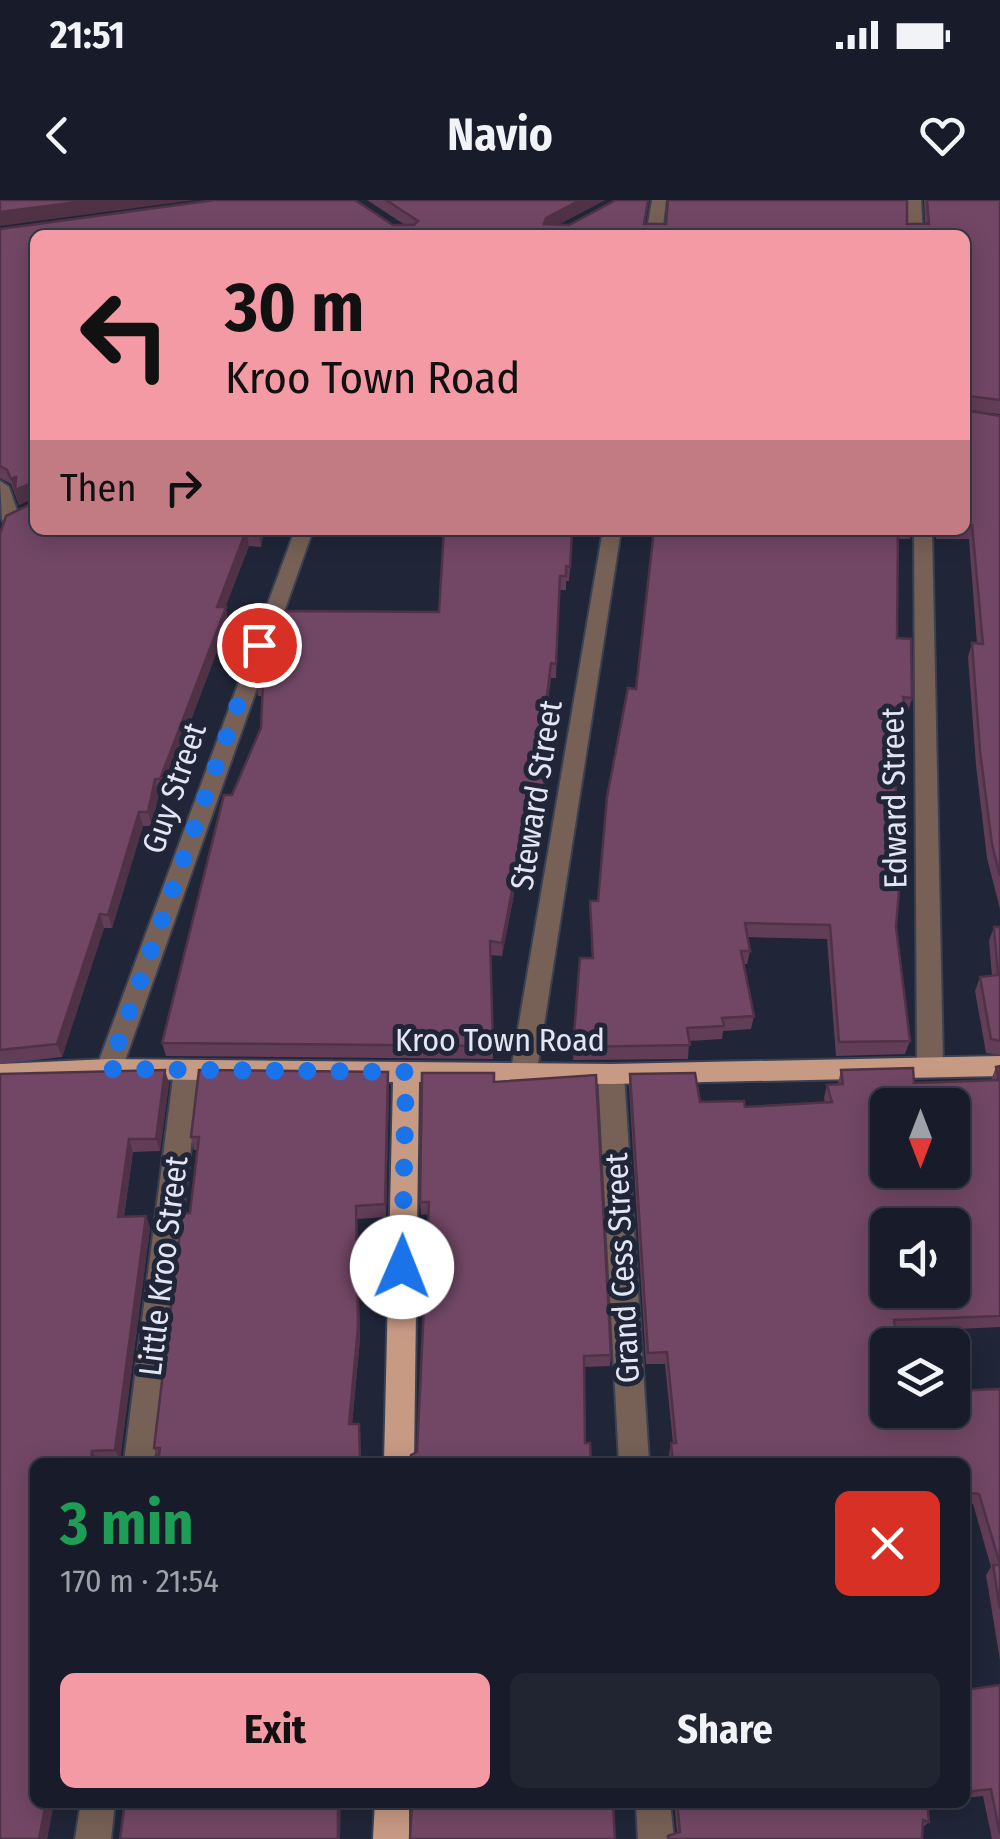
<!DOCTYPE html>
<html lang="en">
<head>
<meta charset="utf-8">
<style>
	body { margin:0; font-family:"Fira Sans Condensed",sans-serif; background:#212532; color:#f1f3f6; height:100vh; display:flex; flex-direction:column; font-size:38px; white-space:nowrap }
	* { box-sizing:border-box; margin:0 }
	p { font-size:32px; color:#9fa1a8 }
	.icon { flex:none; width:55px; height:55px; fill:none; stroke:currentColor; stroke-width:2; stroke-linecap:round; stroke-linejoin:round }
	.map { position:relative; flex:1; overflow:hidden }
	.drawer { position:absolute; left:30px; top:1258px; width:940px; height:350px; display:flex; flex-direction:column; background:#181c2a; border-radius:15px; box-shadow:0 5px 25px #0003,0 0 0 2px #363a47 }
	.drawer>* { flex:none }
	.guide { position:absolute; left:30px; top:30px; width:940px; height:305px; border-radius:15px; box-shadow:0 5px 25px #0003,0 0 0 2px #363a47; background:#f49aa4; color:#111; overflow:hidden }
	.needle { width:65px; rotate:180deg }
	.tools { position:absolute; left:870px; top:888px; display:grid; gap:20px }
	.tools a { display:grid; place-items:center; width:100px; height:100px; border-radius:15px; background:#181c2a; box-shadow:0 5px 25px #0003,0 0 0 2px #363a47; font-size:50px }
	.pin { position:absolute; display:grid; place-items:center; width:85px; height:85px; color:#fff; margin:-42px; border:5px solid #fff; border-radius:50%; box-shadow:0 2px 10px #0007 }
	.me { position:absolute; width:110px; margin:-55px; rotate:1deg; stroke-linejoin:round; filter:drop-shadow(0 0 8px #0008) }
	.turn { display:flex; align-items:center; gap:35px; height:210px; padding:0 30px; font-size:45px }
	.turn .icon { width:130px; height:130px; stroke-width:2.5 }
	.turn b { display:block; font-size:70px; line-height:85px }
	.then { display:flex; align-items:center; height:95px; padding:0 30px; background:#0003; gap:20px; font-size:38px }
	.round { display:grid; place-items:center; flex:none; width:105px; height:105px; border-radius:15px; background:#212532 }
	.overview { display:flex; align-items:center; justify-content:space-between; height:170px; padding:0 30px }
	h1 { font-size:60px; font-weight:700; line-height:75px; color:#1e9e55 }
	.primary-button { display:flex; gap:20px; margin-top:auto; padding:20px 30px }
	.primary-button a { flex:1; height:115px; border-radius:15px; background:#f49aa4; color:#111; font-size:40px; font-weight:700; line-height:115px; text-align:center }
	.primary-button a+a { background:#212532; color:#f1f3f6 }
	.status { display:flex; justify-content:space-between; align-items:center; height:70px; padding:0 50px; background:#181c2a; direction:ltr }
	.status svg { height:28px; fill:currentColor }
	header { display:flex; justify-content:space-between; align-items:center; height:130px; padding:0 30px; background:#181c2a; font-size:45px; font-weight:700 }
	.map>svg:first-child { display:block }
</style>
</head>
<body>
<div class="status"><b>21:51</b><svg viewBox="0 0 49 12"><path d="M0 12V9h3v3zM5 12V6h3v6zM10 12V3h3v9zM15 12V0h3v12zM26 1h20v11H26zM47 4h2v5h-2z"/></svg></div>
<header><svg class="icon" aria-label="back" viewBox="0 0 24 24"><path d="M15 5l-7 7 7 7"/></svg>Navio<svg class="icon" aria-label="heart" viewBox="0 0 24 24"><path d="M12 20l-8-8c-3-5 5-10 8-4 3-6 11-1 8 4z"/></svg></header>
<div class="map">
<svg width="1000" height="1639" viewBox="0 0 1000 1639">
	<rect width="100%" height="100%" fill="#202638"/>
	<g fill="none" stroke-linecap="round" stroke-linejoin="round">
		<g stroke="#3b4152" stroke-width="4">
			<g id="minor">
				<polygon points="652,0 666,0 662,35 646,35"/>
				<polygon points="907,0 921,0 923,35 907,35"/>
				<polygon points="0,281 9,287 20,319 18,323 4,323 2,319"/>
				<polygon points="295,330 313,330 122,869 118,876 100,876 96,869"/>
				<polygon points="603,330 621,330 537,870 533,877 515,877 511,870"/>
				<polygon points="914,330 932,330 943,865 939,872 921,872 917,865"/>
				<polygon points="187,860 196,863 200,870 154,1262 124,1262 174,870 178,863"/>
				<polygon points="611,864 620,867 624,874 649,1262 619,1262 598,874 602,867"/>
				<polygon points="81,1602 115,1602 111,1639 75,1639"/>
				<polygon points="636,1602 670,1602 674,1639 638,1639"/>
			</g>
		</g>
		<g stroke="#3b4152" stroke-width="4">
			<g id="major">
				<polygon points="1000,856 1000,876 611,884 419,882 414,1262 384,1262 393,882 109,879 0,884 0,864 109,859 611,864"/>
				<polygon points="375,1602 409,1602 409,1639 373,1639"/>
			</g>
		</g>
		<use href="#minor" fill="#776156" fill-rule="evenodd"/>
		<use href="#major" fill="#c79a84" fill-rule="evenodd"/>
	</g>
	<g fill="#623d57">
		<polygon points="367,0 605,0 559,24 569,25 616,0 649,0 645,24 925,24 924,0 1000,0 1000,214 968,211 1000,216 1000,709 987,658 976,565 968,457 972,443 977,444 969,339 936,339 935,330 965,330 965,35 35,35 264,330 261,347 249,346 225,407 228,422 163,594 159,593 152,626 143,626 112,728 104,728 62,857 0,864 0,334 33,303 34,298 19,305 11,284 0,278 0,29 405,25"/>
		<polygon points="411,330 573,330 569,381 566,381 566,390 559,390 556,478 551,478 542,543 542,622 531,624 514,681 514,694 502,756 490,755 493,859 166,856 162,843 232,595 261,528 263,496 258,496 256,482 439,412 444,333 411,332"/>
		<polygon points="654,330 913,330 910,339 898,339 897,438 912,498 908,512 904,512 901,521 893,521 896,727 910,841 905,854 836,856 827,739 747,737 750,751 747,764 744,764 754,816 751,829 723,831 722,839 689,841 688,859 573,860 580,758 592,758 590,701 598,701 636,489"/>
		<polygon points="994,727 1000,727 1000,855 986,853 975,791 980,777 992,776 989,741"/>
		<polygon points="1000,866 1000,1127 895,1132 888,1210 1000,1189 1000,1460 986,1375 991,1367 973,1304 965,1303 965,1262 670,1262 669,1254 671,1243 673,1243 665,1164 646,1164 629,887 630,874 700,902 745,907 825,903 824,898 827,885 838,884 841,870 914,883 991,880 996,867"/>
		<polygon points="388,872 389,886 386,1017 357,1019 360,1139 352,1224 361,1235 158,1259 154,1248 190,1013 198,950 194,950 191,937"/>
		<polygon points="0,874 169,883 160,951 133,952 124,1017 146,1016 150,1028 120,1260 35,1262 54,1602 47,1639 0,1639"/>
		<polygon points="494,882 611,1155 610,1166 584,1167 585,1243 417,1252 429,1014 421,1015 420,1002"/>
		<polygon points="1000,1485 1000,1639 992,1639 983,1596 965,1598 965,1490"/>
		<polygon points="674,1602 927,1602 929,1622 922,1628 677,1633"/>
	</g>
	<g fill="#503247">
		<polygon points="93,0 195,0 0,26 0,12"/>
		<polygon points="580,0 605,0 545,32 544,35 546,18"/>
		<polygon points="16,277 30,284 33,298 19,305 11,279"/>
		<polygon points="260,330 264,330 261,347 259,333"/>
		<polygon points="246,331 249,346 220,421 217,407"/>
		<polygon points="226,407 228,422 163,594 160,579"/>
		<polygon points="551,463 551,478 540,557 541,543"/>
		<polygon points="546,544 542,622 531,624 514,681 514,694 502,756 502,743 511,680"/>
		<polygon points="155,579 159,593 152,626 148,612"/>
		<polygon points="139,612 143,626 112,728 108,715"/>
		<polygon points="100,714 104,728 62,857 57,844"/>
		<polygon points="165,870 169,883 160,951 156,939"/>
		<polygon points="388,872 389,886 386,1017 385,1004"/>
		<polygon points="129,939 133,952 122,1030 118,1017"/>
		<polygon points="356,1006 357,1019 360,1139 351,1235 349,1224"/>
		<polygon points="146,1016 150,1028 120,1260 115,1250"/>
		<polygon points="92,1251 98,1261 98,1262 91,1262"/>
		<polygon points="46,1602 54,1602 47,1639 39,1639"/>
		<polygon points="338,1602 341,1602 340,1639 338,1639"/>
	</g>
	<g fill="#724765" stroke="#503247" stroke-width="2.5" fill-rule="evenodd">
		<polygon points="0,0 93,0 0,12"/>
		<polygon points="215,0 355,0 393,25 414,25 418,21 386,0 580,0 546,18 544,24 569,25 616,0 648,0 644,24 666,24 668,0 907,0 907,24 929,24 927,0 1000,0 1000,200 969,196 965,209 965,35 35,35 35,287 30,284 15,290 16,277 11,279 7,270 0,266 0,29"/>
		<polygon points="965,210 1000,216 1000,676 992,644 980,551 972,443 983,444 972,325 965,325"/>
		<polygon points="35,287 35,330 260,330 259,333 246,331 217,407 226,407 160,579 155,579 148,612 139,612 108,715 100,714 57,844 0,850 0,334 6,316 33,303"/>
		<polygon points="444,330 572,330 570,367 566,366 566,376 560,376 556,464 551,463 541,543 546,544 543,608 531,610 511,680 514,680 502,743 490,741 493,846 162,843 224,595 232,595 261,528 263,483 256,482 281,411 439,412"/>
		<polygon points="654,330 898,330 897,438 911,439 912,498 903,497 905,507 892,507 896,592 907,593 896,727 910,841 839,842 830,725 745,723 750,751 741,751 754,816 722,818 724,826 687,828 690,845 573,847 580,758 593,758 590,701 598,701 607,597 628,488 636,489"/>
		<polygon points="994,727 1000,727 1000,841 991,839 980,777 998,775"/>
		<path d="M1000,866V1116L894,1120L897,1145H888V1210H952V1191L1000,1189V1364L979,1294L965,1292V1262H673L671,1243H676L667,1152L648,1153L630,874L695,873L700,902L744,901L745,907L832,902L827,885L843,884L841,870L913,868L914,883L999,880L996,867ZM888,905H952V970H888ZM888,1025H952V1090H888Z"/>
		<polygon points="165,870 156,939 129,939 118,1017 146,1016 115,1250 92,1251 91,1262 35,1262 35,1602 46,1602 39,1639 0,1639 0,874"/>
		<polygon points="199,870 388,872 385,1004 356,1006 358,1127 349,1224 359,1224 360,1262 158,1262 160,1248 154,1248 182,1014 190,1013 199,937 191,937"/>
		<polygon points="422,873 494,873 494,882 596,875 611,1155 584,1156 585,1243 590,1243 591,1262 410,1262 411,1255 417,1252 429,1002 420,1002"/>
		<polygon points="993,1365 1000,1365 1000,1409"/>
		<polygon points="1000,1485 1000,1634 991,1589 965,1592 965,1490"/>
		<polygon points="125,1602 338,1602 338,1639 120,1639"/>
		<polygon points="412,1602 613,1603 615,1639 410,1639"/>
		<polygon points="677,1602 927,1602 929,1622 923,1620 922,1639 668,1639 668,1636 680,1632"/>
	</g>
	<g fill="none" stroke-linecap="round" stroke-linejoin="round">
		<polyline stroke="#1a73e8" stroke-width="18" stroke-dasharray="0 32.4" points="259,445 109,869 406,872 402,1067"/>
	</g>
	<g text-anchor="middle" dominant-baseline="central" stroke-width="10" stroke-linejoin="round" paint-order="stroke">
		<g font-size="32" fill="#e2e6f3" stroke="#202638">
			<text transform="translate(174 588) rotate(-71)">Guy Street</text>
			<text transform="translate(536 595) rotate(-81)">Steward Street</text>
			<text transform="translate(894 598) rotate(-91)">Edward Street</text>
			<text x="500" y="840">Kroo Town Road</text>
			<text transform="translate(163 1066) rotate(-83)">Little Kroo Street</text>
			<text transform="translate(622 1068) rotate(-93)">Grand Cess Street</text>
		</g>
	</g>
</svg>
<div class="tools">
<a><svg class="needle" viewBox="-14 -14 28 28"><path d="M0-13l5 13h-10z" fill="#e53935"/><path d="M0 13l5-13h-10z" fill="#9fa1a8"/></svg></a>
<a><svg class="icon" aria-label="sound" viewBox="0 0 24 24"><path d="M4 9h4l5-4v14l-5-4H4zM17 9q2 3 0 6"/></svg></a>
<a><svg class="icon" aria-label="layers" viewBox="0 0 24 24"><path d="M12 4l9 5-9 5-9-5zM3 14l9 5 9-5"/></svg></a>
</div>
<div class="pin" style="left:259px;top:445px;background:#d93025"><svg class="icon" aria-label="arrive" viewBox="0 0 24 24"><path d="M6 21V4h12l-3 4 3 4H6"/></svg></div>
<svg class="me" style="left:402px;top:1067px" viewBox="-20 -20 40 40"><circle r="19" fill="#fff"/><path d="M0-13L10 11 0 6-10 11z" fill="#1a73e8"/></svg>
<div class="guide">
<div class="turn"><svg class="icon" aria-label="left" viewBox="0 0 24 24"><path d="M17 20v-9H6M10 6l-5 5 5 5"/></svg><div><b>30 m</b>Kroo Town Road</div></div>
<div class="then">Then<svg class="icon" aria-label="right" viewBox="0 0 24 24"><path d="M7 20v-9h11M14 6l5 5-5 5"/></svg></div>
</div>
<section class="drawer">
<div class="overview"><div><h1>3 min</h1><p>170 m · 21:54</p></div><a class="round" style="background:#d93025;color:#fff"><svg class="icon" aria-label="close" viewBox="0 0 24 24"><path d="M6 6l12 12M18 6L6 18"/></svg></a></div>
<div class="primary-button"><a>Exit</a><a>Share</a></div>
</section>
</div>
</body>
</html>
